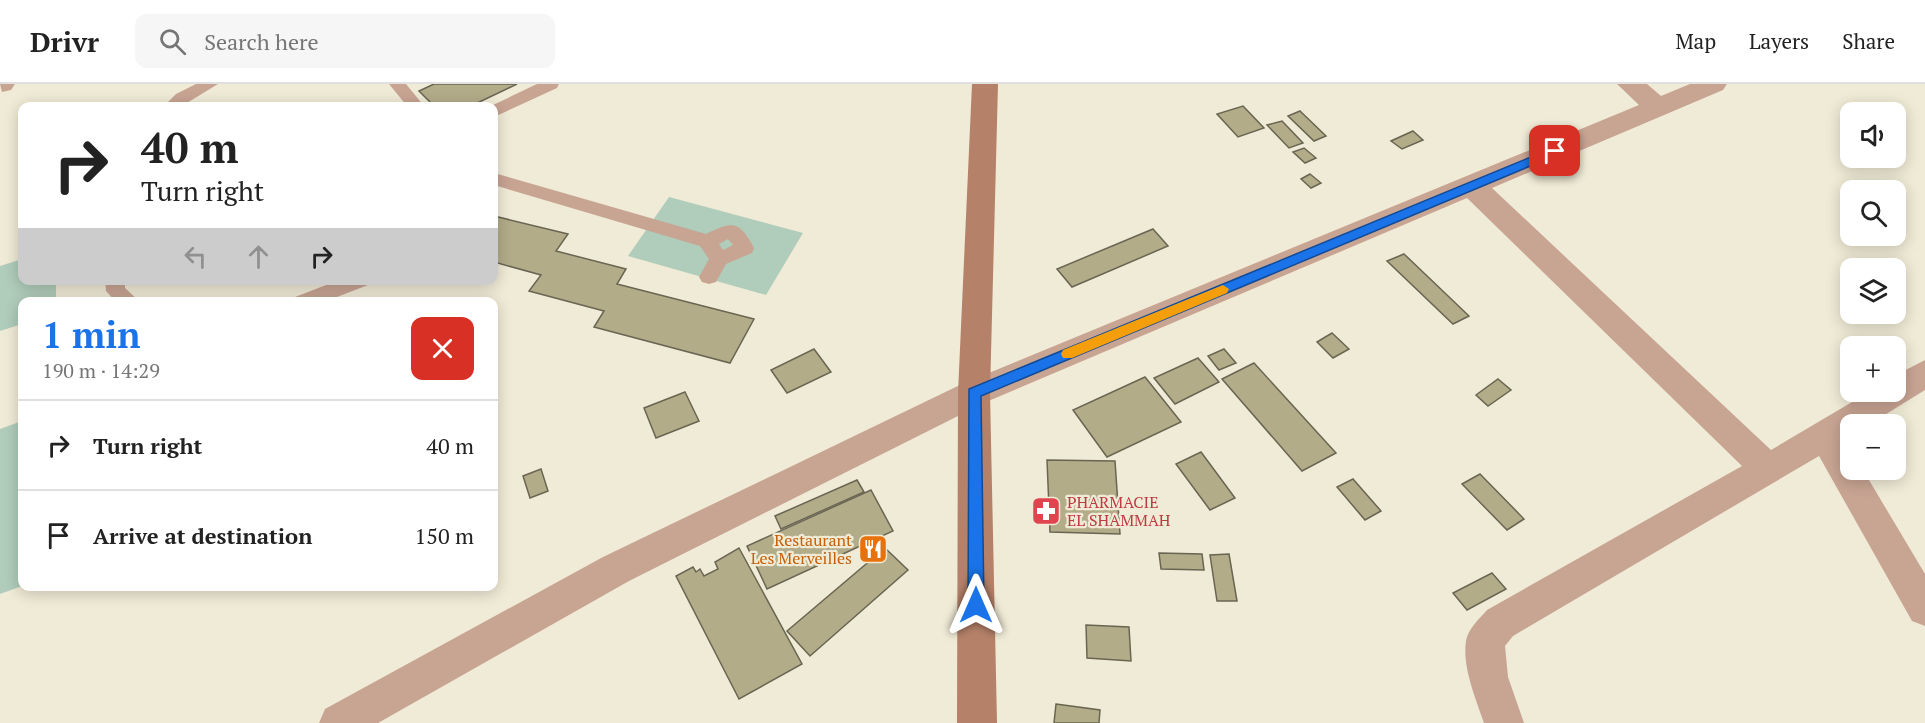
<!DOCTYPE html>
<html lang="en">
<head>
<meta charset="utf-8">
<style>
	body { margin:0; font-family:"PT Serif",serif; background:#f6f6f6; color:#222; height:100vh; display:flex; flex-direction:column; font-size:22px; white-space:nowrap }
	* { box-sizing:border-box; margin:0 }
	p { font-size:20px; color:#767676 }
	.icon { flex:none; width:33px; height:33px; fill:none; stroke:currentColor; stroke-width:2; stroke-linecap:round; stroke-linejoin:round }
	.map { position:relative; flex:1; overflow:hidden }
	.drawer { position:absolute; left:18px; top:213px; width:480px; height:294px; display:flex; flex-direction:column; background:#fff; border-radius:12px; box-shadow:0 3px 15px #0003 }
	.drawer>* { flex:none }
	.top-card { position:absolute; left:18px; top:18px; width:480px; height:183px; border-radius:12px; box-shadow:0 3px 15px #0003; background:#fff; color:#222; overflow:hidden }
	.fabs { position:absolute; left:1840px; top:18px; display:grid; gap:12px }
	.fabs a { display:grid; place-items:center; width:66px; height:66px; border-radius:12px; background:#fff; box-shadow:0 3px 15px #0003; font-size:30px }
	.pin { position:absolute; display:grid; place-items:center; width:51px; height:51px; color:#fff; margin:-26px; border-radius:12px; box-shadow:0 3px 9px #0006 }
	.me { position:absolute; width:66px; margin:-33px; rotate:0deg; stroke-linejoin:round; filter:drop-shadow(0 0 4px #0008) }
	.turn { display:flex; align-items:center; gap:21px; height:126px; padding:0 24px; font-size:27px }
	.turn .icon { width:78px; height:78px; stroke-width:2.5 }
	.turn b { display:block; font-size:42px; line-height:51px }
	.lanes { display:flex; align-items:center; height:57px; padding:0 24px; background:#0003; justify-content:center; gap:30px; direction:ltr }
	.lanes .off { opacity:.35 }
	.round { display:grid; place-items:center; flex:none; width:63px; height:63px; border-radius:12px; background:#f6f6f6 }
	.head { display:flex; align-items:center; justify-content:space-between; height:102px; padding:0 24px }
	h1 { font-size:36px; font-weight:800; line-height:45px; color:#1a73e8 }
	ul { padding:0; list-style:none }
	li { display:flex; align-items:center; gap:18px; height:90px; padding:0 24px; border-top:2px solid #e0e0e0 }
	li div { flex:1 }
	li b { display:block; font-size:22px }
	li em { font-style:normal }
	header { display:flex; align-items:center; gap:36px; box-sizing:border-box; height:84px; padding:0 30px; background:#fff; border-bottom:2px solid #e0e0e0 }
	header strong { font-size:28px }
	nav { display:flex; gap:33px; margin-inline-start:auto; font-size:21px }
	.search { width:420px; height:54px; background:#f6f6f6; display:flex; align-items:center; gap:15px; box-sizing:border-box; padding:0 21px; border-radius:12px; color:#767676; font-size:22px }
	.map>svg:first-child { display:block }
</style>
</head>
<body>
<header>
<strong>Drivr</strong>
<div class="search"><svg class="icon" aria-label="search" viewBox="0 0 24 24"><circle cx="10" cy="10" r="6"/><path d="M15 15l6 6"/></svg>Search here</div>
<nav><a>Map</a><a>Layers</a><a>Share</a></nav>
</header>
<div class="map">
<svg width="1925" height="639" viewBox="0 0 1925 639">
	<rect width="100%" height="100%" fill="#f0ebd6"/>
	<g fill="#b0ccba">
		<polygon points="669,113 803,149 766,211 628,172"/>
		<polygon points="22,175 22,196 56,197 56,217 22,218 22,240 0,247 0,182"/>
		<polygon points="22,337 22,502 0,510 0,345"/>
	</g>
	<g fill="#b3ac89" stroke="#696552" stroke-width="1.5">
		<polygon points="434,0 517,0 471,22 434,22 419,7"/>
		<polygon points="1243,22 1264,44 1238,53 1217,30"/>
		<polygon points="1300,27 1326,52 1314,57 1288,32"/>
		<polygon points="1282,37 1303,59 1289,64 1267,41"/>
		<polygon points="1413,47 1423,56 1402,65 1391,57"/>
		<polygon points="1304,64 1316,74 1305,79 1293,68"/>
		<polygon points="1310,90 1321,99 1311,104 1301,95"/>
		<polygon points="494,132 568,150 556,167 626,185 617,200 754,235 730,279 594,243 604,227 529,207 541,191 494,178"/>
		<polygon points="1153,145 1168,162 1072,203 1057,185"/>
		<polygon points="1404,170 1469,232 1453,240 1387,177"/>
		<polygon points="1332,249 1349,265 1333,274 1317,258"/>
		<polygon points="814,265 831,288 787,309 771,286"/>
		<polygon points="1224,265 1236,279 1219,286 1208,272"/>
		<polygon points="1198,274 1219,298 1175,320 1154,294"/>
		<polygon points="1254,279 1336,369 1302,387 1222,295"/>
		<polygon points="1145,293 1181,338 1107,373 1073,326"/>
		<polygon points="1498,295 1511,306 1488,322 1476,311"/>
		<polygon points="685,308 699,337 656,354 644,324"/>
		<polygon points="1201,368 1235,414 1210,426 1176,380"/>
		<polygon points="1047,376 1115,377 1120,450 1050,448"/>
		<polygon points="541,385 548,407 530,414 523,392"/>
		<polygon points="1480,390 1524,435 1507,446 1462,400"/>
		<polygon points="1353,395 1381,427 1365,436 1337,403"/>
		<polygon points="857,396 864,408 781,445 775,432"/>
		<polygon points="871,406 893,447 767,505 747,462"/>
		<polygon points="739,464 802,580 739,615 676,492 693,483 696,488 700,485 704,492 718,485 715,478"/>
		<polygon points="885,464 908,486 810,572 787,547"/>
		<polygon points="1159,469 1202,470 1204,486 1161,485"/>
		<polygon points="1229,470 1237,517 1217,517 1210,471"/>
		<polygon points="1492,489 1506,505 1467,526 1453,509"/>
		<polygon points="1086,541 1129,543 1131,577 1087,574"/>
		<polygon points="1056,620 1100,626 1099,639 1054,639"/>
	</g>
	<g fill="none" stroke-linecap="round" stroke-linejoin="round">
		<g fill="#c8a493" fill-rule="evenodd">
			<polygon points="196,0 218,0 182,22 164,22 176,10"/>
			<polygon points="389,0 406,0 424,22 407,22"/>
			<polygon points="537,0 559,0 557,4 494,33 494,22 491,22"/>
			<path d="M494,89L706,150C733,137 739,136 754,164L752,169L726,180L716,198L709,200L702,198L699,193L709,175L700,162L494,101ZM728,155L733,161L723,166L719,160Z"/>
			<polygon points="105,196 125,196 125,204 140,218 116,218 106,207"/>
			<polygon points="339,196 370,196 368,201 324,218 292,218 295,213"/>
		</g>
		<g fill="#c8a493" fill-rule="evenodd">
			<polygon points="0,0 15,0 11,6 2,8"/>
			<path d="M1617,0H1647L1661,12L1690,0H1727L1723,6L1492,104L1771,366L1869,308H1896V291L1925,276V306L1870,340H1851V353L1845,356L1851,366V386H1863L1925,490V542L1912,537L1819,372L1513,552L1505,562L1508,593L1524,639H1484C1476,615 1462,583 1466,557C1468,545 1479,535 1487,526L1742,382L1467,114L986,318L629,497L378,639H319L325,625L603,473L962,300L1639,21Z"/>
		</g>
		<polygon fill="#b58168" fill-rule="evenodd" points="972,0 998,0 990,309 997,639 957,639 958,309"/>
	</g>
	<polygon fill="#1a73e8" stroke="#114b97" stroke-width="1.5" points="1555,63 1559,64 1559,70 981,312 984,521 982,526 976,528 971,526 968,521 969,305"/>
	<polygon fill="#f59e0b" points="1223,201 1229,205 1227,209 1072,274 1063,274 1061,270 1063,266"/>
	<defs>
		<g id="pharmacy-square" transform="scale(1.5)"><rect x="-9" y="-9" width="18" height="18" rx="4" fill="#e0444e" stroke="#f0ebd6"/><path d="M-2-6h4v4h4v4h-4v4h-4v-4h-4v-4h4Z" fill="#fff"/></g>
		<g id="restaurant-square" transform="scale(1.5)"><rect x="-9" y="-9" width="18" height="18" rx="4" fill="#e8710a" stroke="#f0ebd6"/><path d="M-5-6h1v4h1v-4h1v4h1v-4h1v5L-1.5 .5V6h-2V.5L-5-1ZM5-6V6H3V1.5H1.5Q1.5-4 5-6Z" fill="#fff"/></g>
	</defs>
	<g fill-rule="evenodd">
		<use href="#pharmacy-square" x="1046" y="427"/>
		<use href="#restaurant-square" x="873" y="465"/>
	</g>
	<g text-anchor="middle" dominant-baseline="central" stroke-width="4.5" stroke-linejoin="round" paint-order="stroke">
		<g font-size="16" fill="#be3a42" stroke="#f0ebd6" text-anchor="start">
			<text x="1067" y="418">PHARMACIE<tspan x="1067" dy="18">EL SHAMMAH</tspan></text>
		</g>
		<g font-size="16" fill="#c56008" stroke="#f0ebd6" text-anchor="end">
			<text x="852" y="456">Restaurant<tspan x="852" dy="18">Les Merveilles</tspan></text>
		</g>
	</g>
</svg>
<div class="fabs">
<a><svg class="icon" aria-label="sound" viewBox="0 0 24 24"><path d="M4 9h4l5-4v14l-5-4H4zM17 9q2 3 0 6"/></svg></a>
<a><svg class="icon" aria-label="search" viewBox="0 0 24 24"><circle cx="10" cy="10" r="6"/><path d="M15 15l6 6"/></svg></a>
<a><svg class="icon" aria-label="layers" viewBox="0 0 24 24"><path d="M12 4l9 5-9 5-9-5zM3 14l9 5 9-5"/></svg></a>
<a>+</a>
<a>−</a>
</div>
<div class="pin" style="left:1555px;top:67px;background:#d93025"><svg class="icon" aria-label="arrive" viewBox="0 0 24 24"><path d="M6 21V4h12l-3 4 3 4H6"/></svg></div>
<svg class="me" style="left:976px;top:521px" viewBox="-20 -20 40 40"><path d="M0-17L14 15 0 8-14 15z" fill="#1a73e8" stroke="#fff" stroke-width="4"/></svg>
<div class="top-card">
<div class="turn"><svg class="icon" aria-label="right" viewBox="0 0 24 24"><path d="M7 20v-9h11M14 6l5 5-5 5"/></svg><div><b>40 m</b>Turn right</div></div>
<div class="lanes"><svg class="icon off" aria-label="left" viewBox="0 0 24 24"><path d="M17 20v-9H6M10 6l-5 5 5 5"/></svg><svg class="icon off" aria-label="ahead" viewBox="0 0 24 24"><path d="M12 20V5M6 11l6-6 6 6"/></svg><svg class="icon" aria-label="right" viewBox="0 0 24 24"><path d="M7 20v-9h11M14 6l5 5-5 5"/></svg></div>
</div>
<section class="drawer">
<div class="head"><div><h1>1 min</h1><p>190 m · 14:29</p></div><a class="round" style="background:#d93025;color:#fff"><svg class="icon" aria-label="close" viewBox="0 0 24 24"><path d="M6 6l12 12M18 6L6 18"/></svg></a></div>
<ul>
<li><svg class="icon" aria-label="right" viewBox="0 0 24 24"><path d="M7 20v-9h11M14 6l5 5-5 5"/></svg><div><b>Turn right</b></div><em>40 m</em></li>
<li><svg class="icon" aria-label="arrive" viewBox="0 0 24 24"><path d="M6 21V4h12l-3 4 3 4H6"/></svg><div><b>Arrive at destination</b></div><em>150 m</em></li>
</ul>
</section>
</div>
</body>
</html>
